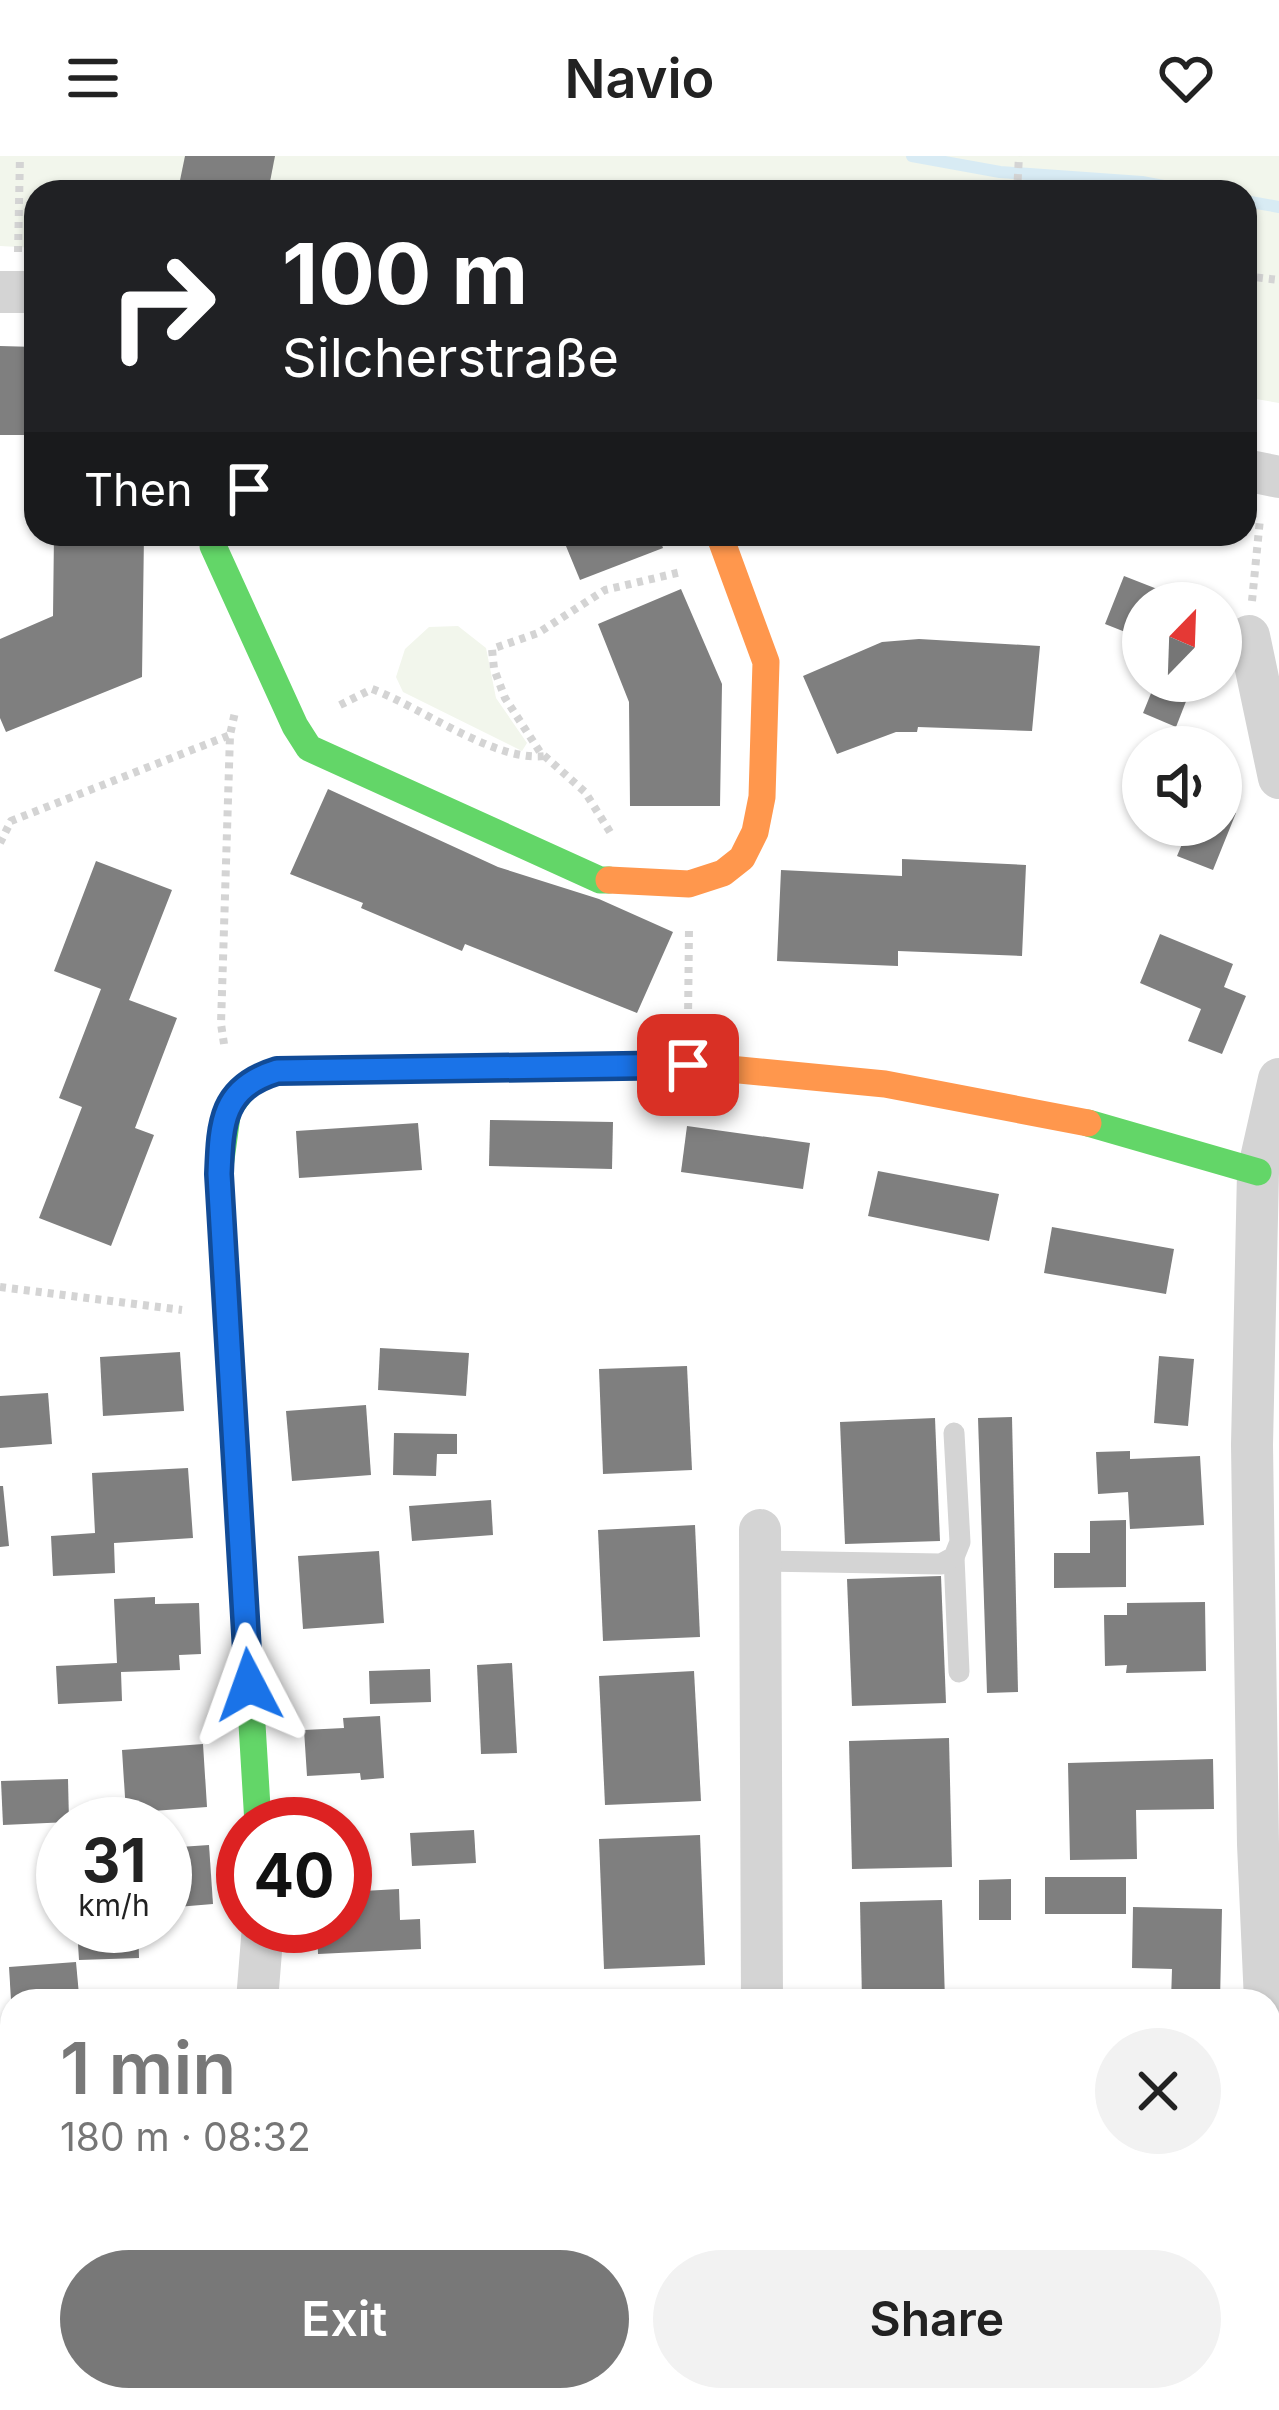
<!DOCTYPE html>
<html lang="en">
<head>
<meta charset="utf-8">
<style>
	body { margin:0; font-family:Inter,sans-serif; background:#f2f2f2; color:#222; height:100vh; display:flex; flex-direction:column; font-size:45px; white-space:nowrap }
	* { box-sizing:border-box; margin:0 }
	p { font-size:39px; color:#767676 }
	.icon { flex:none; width:66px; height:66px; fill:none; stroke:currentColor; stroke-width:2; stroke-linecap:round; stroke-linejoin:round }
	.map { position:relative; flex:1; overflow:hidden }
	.drawer { position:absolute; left:0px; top:1833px; width:1281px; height:423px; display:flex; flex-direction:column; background:#fff; border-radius:36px 36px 0 0; box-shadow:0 3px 9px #0004 }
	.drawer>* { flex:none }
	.top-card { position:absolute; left:24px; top:24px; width:1233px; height:366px; border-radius:36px; box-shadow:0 3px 9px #0004; background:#202124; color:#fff; overflow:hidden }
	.needle { width:78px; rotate:23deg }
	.tools { position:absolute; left:1122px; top:426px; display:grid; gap:24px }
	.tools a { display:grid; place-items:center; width:120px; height:120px; border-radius:50%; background:#fff; box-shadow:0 3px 9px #0004; font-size:60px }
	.speed { position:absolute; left:36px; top:1641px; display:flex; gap:24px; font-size:60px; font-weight:700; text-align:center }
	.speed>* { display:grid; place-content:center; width:156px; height:156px; border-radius:50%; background:#fff; box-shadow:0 3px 9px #0004; line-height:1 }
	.speed small { font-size:30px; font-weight:400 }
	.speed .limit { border:18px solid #d22; background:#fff; color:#111 }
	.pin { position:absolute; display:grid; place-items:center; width:102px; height:102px; color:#fff; margin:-51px; border-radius:24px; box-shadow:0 6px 18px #0006 }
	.me { position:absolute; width:132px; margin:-66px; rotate:356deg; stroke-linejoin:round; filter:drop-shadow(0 0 9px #0008) }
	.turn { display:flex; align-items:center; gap:42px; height:252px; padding:0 60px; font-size:54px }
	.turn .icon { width:156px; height:156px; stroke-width:2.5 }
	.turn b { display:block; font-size:84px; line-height:102px }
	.then { display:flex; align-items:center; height:114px; padding:0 60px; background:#0003; gap:24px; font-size:45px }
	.round { display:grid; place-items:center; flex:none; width:126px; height:126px; border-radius:63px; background:#f2f2f2 }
	.head { display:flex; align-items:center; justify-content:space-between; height:204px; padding:0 60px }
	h1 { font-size:72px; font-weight:600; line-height:90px; color:#787878 }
	.action { display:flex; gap:24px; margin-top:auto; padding:24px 60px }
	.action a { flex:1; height:138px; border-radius:72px; background:#787878; color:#fff; font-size:48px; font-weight:600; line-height:138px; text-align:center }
	.action a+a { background:#f2f2f2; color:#222 }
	header { display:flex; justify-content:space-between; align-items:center; height:156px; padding:0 60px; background:#fff; font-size:54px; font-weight:600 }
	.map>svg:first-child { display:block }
</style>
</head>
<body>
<header><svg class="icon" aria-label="menu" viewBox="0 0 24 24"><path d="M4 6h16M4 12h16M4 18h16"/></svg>Navio<svg class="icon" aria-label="heart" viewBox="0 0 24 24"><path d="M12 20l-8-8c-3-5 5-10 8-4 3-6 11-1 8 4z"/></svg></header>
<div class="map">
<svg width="1279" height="2254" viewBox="0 0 1279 2254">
	<rect width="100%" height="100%" fill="#fff"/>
	<g fill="#f2f6ec">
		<polygon points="0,0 1279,0 1279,247 1245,241 1245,36 36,36 36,92 0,90"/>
		<polygon points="458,470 486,492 496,542 527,587 522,595 403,536 396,521 405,493 429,471"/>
	</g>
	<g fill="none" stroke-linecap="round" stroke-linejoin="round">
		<g stroke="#d8ebf4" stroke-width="12">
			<polyline points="912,0 1000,16 1142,26 1195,36"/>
			<polyline points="1245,45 1279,51"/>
		</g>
	</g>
	<g fill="#7f7f7f">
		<polygon points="185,0 275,0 268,36 178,34"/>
		<polygon points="0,190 36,191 36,279 0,279"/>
		<polygon points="54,378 144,378 142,521 6,576 0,562 0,483 53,460"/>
		<polygon points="561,378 658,378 663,392 580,424"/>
		<polygon points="1124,420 1193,447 1143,447 1143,483 1105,468"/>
		<polygon points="681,433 722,528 720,650 630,650 629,546 598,468"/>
		<polygon points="919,483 1040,490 1032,575 918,571 917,576 896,576 837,598 803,520 882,486"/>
		<polygon points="1156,525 1194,525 1176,571 1143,557"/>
		<polygon points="1143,606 1143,651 1127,644"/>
		<polygon points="328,633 498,711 599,743 673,776 637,857 465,788 462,795 361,752 363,747 290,718"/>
		<polygon points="1221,650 1236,657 1213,714 1177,700 1190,669 1221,669"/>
		<polygon points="902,703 1026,709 1022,800 898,795 898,810 777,805 781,714 902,720"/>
		<polygon points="96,705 172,734 129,844 177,862 135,972 154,979 111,1090 39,1062 82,951 59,942 101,833 54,815"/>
		<polygon points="1160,778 1233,808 1224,831 1246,840 1222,898 1188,885 1201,853 1140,827"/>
		<polygon points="490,964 613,966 612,1013 489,1010"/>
		<polygon points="418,967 422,1014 299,1022 296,975"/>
		<polygon points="687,970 810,987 803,1033 681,1016"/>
		<polygon points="878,1015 999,1038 989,1085 868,1060"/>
		<polygon points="1052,1071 1174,1093 1166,1138 1044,1117"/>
		<polygon points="380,1192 469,1197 466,1240 378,1234"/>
		<polygon points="180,1196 184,1255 103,1260 100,1201"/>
		<polygon points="1159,1200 1194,1203 1188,1270 1154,1267"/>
		<polygon points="687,1210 692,1314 603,1318 599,1213"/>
		<polygon points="48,1237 52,1288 0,1292 0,1240"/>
		<polygon points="366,1249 371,1319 292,1325 286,1255"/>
		<polygon points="1012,1261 1018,1536 987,1537 978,1262"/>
		<polygon points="935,1262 940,1385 845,1388 840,1266"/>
		<polygon points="394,1277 457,1278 457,1298 437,1298 436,1320 393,1319"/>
		<polygon points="1130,1295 1130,1303 1200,1300 1204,1369 1130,1373 1128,1336 1098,1338 1096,1296"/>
		<polygon points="188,1312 193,1382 114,1387 115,1417 53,1420 51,1380 95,1377 92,1317"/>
		<polygon points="0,1330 3,1330 9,1390 0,1391"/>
		<polygon points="491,1344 493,1379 412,1385 409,1350"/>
		<polygon points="1126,1364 1126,1431 1054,1432 1054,1397 1090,1397 1090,1365"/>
		<polygon points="695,1369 700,1481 603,1485 598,1374"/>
		<polygon points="379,1395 384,1467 303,1473 298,1400"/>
		<polygon points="941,1420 946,1547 852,1550 847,1423"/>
		<polygon points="155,1441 155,1448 199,1447 201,1498 179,1499 180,1514 121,1516 122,1545 58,1548 56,1510 117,1507 114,1443"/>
		<polygon points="1205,1446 1206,1515 1126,1517 1127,1509 1105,1510 1104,1459 1127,1459 1127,1447"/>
		<polygon points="512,1507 517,1597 481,1598 477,1509"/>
		<polygon points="430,1513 431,1546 370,1548 369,1515"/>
		<polygon points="694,1515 701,1645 605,1649 599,1520"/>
		<polygon points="380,1560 384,1622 361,1624 360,1617 307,1620 304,1574 344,1572 343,1562"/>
		<polygon points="949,1582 952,1711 852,1713 849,1585"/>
		<polygon points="203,1588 207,1651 126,1657 122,1594"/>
		<polygon points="1213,1603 1214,1653 1136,1654 1137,1703 1070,1704 1068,1607"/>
		<polygon points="68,1623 69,1666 3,1669 1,1625"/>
		<polygon points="474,1674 476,1707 412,1710 410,1677"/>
		<polygon points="700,1679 705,1809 604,1813 599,1683"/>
		<polygon points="209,1689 213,1748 165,1752 165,1692"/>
		<rect x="1045" y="1721" width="81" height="37"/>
		<polygon points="1011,1723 1011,1764 979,1764 979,1724"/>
		<polygon points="399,1733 400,1764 420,1763 421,1793 318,1798 317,1770 345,1770 345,1736"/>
		<polygon points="942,1744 945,1845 862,1845 860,1746"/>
		<polygon points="1133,1751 1222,1753 1220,1845 1171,1845 1172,1813 1132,1812"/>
		<polygon points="134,1770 138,1770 139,1802 79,1804 77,1772"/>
		<polygon points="76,1806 79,1839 11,1844 9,1811"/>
		<polygon points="1269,2148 1279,2148 1279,2212 1269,2213"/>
		<polygon points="142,2244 212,2244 210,2254 140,2254"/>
		<polygon points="379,2244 448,2244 446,2254 377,2254"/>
		<polygon points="611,2244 677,2244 675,2254 609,2254"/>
		<polygon points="860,2244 930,2244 928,2254 858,2254"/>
	</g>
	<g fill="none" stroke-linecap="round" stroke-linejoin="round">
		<g stroke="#d4d4d4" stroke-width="8" stroke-dasharray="6 6" stroke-linecap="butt">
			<polyline points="1017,36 1019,0"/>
			<polyline points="18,96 20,0"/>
			<polyline points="1245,120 1279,124"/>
			<polyline points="1252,445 1260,363"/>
			<path d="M340,549L372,533C421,551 494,606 545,600"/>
			<polyline points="610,676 585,636 540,596 505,542 494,513 492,493 538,477 605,434 681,416"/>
			<polyline points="0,687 11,665 230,579"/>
			<polyline points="688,865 689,772"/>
			<polyline points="224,888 221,868 230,579 235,556"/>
			<polyline points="0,1131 182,1154"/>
			<polyline points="223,2254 225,2244"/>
			<polyline points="458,2254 460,2244"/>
		</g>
		<g stroke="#d4d4d4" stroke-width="21">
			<polyline points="954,1401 959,1516"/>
			<polyline points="761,1405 941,1408 954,1401 960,1386 954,1277"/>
			<polyline points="732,2254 734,2244"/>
		</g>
		<g stroke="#d4d4d4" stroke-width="42">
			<polyline points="0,136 36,136"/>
			<polyline points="1245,314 1279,321"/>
			<polyline points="1249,480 1279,622"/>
			<polyline points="760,1374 762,1845"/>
			<polyline points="257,1845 263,1770"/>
			<polyline points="1265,1845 1258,1688 1252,1289 1258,1016 1279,923"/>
			<polyline points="1269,1929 1272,1982 1279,2004"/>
			<polyline points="0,1986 12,1986"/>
			<polyline points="1269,2086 1279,2086"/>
			<polyline points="1006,2254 1007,2244"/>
		</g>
		<g stroke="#63d668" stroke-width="27">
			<polyline points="213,378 213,390 295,570 309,592 600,724 609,724"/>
			<polyline points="1088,967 1258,1016"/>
			<polyline points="258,1668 219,1018 228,953 245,931 259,922 277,915 434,913"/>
		</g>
		<g stroke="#ff974d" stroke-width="27">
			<polyline points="609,724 689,728 723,717 742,702 755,676 762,641 766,506 719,378"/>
			<polyline points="434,913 688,909 885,928 1088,967"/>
		</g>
	</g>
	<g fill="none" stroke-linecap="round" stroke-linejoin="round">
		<g stroke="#114b97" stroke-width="30">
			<path id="route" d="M249,1529L219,1018C221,966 222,932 277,915L688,909"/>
		</g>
		<use href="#route" stroke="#1a73e8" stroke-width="21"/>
	</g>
</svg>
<div class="tools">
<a><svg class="needle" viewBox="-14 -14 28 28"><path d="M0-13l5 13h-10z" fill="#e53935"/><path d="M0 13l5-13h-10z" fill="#767676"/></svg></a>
<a><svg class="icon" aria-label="sound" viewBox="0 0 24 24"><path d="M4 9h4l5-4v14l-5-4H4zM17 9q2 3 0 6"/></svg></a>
</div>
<div class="speed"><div>31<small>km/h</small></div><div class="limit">40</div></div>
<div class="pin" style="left:688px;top:909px;background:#d93025"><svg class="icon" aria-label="arrive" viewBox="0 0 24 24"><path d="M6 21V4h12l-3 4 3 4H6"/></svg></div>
<svg class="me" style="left:249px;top:1529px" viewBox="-20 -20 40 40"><path d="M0-17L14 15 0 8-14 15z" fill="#1a73e8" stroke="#fff" stroke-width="4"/></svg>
<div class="top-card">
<div class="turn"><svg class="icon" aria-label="right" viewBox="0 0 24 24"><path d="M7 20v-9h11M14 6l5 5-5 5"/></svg><div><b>100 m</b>Silcherstraße</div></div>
<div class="then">Then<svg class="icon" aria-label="arrive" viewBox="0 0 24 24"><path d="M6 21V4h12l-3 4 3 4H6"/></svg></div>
</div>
<section class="drawer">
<div class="head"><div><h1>1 min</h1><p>180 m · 08:32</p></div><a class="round"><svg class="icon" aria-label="close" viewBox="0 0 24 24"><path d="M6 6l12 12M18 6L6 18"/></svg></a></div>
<div class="action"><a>Exit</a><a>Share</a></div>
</section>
</div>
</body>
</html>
